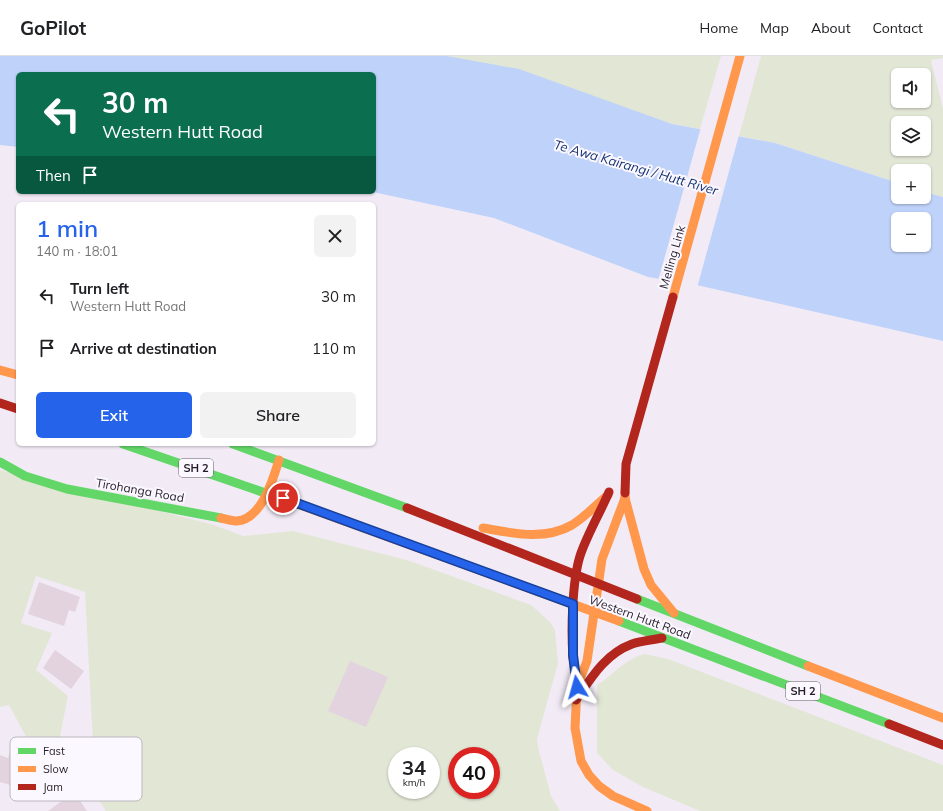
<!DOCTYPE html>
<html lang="en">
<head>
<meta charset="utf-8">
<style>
	body { margin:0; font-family:Mulish,sans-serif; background:#f2f2f2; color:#202124; height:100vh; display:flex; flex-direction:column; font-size:15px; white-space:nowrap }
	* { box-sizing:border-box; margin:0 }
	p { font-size:13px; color:#757577 }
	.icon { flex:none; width:22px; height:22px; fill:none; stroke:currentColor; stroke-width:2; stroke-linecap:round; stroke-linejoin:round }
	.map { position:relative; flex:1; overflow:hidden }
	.panel { position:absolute; left:16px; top:146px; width:360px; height:244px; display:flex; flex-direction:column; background:#fff; border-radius:6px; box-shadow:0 1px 3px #0004 }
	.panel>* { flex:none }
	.banner { position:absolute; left:16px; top:16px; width:360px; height:122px; border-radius:6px; box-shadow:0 1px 3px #0004; background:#0b6e4f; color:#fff; overflow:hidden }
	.buttons { position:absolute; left:891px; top:12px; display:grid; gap:8px }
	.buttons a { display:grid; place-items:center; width:40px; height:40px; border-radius:6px; background:#fff; box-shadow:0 1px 3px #0004; font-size:20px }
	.speed { position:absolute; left:388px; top:691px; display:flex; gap:8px; font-size:20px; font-weight:700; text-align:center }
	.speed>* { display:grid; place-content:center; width:52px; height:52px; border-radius:50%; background:#fff; box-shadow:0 1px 3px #0004; line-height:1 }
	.speed small { font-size:10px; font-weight:400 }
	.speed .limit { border:6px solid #d22; background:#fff; color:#111 }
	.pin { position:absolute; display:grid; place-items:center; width:34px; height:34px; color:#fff; margin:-17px; border:2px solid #fff; border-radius:50%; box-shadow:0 1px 4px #0007 }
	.me { position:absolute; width:44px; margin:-22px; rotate:352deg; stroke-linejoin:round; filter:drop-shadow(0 0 3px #0008) }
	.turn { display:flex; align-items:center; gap:14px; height:84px; padding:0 20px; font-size:18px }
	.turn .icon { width:52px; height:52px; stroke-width:2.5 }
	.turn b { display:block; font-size:28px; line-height:34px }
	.then { display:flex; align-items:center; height:38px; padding:0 20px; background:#0003; gap:8px; font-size:15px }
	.round { display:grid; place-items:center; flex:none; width:42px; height:42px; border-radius:6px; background:#f2f2f2 }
	.summary { display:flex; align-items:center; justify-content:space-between; height:68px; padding:0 20px }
	h1 { font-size:24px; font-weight:600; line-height:30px; color:#2563eb }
	.cta { display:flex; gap:8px; margin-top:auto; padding:8px 20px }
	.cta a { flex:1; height:46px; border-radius:6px; background:#2563eb; color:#fff; font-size:16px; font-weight:600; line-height:46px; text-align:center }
	.cta a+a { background:#f2f2f2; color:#202124 }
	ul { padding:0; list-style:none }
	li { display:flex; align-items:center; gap:12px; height:52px; padding:0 20px }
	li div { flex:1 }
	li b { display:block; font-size:15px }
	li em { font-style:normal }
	header { display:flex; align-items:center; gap:24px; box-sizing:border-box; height:56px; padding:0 20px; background:#fff; border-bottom:1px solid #e0e0e0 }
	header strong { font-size:19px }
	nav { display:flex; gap:22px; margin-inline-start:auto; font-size:14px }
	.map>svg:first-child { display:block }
</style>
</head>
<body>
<header>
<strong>GoPilot</strong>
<nav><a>Home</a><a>Map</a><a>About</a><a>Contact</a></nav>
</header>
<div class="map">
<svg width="943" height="755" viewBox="0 0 943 755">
	<rect width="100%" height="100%" fill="#f2ebf6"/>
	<g fill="#e2e6d5" fill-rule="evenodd">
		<polygon points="447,0 721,0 700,73 672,68"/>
		<path d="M761,0H943V2L931,4L943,53V141L924,136V115H898V127L775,87L739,80ZM898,19H924V45H898ZM898,67H924V93H898Z"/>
		<path d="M0,414L214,469L243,480L293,475L410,505L531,549L550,566L555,574L558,607L537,683L538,691L551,740L560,755H106L89,729L93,687L85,536L36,520L21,567L52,577L36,614L68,640L59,685L30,688L9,649L0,651ZM397,700H431V734H397ZM457,700H491V734H457Z"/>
		<path d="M645,598L668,603L943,709V755H700L643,731L613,714L597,697V629C614,619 625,602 645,598Z"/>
	</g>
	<path fill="#bfd2fa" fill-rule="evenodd" d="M0,0H447L519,13L672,68L775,87L898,127V141H924V136L943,141V285L701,230L648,221L494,162L373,136L374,18H18V91L0,89ZM898,163H924V189H898Z"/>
	<polygon fill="#f2ebf6" points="701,71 739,79 697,232 658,225"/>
	<g fill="#e2d3df">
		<polygon points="39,526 80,541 75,556 69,554 64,570 28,558"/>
		<polygon points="55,594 84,615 71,633 43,612"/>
		<polygon points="350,605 388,621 366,671 328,655"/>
		<polygon points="12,688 28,692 24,705 29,707 21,732 0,726 0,699 8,702"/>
		<polygon points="74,736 87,755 48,755"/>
	</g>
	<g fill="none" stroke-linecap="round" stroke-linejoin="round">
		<g stroke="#63d668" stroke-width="9">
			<polyline points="123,388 303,450"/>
			<polyline points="233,388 407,452"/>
			<polyline points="0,406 25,420 67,433 221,462"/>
			<polyline points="637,543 808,610"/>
			<polyline points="619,565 889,668"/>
		</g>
		<g stroke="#ff974d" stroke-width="9">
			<polyline points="673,241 740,0"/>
			<polyline points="0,314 18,319"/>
			<polyline points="625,442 644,513 651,529 674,557"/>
			<polyline points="303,450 619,565"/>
			<path d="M221,462C226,463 232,465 237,465C262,463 273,423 279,404"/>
			<path d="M483,472C512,477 544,485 572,469C585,461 596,449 608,439"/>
			<polyline points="573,601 577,631 575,672 581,705 589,719 599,730 613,740 647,755"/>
			<polyline points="808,610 943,662"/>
			<polyline points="577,631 587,605 602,503 625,442 625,437"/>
		</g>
		<g stroke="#b3261e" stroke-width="9">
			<polyline points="0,347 18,353"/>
			<polyline points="625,437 626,408 673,241"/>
			<polyline points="407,452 637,543"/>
			<path d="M573,601C571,575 572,526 580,500C587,479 600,457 609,436"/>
			<path d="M576,644C591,622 605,598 632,588C641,585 652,584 662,582"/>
			<polyline points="889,668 943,689"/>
		</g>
	</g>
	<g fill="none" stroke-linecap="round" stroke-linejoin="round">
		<g stroke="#184099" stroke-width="10">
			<polyline id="route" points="283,442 573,548 573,599 577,631"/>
		</g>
		<use href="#route" stroke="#2563eb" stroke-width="7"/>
	</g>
	<g text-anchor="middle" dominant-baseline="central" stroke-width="4" stroke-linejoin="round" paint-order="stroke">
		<g fill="#fcf8ff" stroke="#655f69" stroke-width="1">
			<rect x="179" y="403" width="34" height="18" rx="3"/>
			<rect x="786" y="626" width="34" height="18" rx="3"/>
		</g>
		<g font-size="11" font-weight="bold" fill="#241d29">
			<text x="196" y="412">SH 2</text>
			<text x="803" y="635">SH 2</text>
		</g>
		<g font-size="12" fill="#241d29" stroke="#fcf8ff">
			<text transform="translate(672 201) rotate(-74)">Melling Link</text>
			<text transform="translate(140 434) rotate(10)">Tirohanga Road</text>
			<text transform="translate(640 561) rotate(20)">Western Hutt Road</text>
		</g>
		<g font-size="13" font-style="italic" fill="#11316e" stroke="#fcf8ff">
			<text transform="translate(636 111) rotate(16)">Te Awa Kairangi / Hutt River</text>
		</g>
	</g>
	<rect x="10" y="681" width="132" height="64" rx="6" fill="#fcf8ff" stroke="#bbb6bf" stroke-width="1"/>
	<rect x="18" y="692" width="18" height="6" fill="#63d668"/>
	<rect x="18" y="710" width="18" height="6" fill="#ff974d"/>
	<rect x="18" y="728" width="18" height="6" fill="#b3261e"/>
	<g font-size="11" fill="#241d29">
		<text x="43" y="699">Fast</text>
		<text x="43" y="717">Slow</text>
		<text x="43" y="735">Jam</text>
	</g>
</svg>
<div class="buttons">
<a><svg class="icon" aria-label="sound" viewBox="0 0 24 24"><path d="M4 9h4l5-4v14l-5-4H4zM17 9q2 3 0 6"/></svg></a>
<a><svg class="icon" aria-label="layers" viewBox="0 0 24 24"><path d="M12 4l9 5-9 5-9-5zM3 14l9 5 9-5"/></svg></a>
<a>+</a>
<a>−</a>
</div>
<div class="speed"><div>34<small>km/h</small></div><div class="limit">40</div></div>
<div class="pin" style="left:283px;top:442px;background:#d93025"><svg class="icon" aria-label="arrive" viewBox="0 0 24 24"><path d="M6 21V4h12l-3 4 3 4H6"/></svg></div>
<svg class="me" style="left:577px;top:631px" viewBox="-20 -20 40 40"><path d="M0-17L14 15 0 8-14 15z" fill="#2563eb" stroke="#fff" stroke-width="4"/></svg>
<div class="banner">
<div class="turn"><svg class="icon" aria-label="left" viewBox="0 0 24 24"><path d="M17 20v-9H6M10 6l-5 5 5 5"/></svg><div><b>30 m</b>Western Hutt Road</div></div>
<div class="then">Then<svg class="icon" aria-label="arrive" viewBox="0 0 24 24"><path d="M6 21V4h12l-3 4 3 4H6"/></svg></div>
</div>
<section class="panel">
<div class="summary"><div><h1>1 min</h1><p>140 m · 18:01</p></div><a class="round"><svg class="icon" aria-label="close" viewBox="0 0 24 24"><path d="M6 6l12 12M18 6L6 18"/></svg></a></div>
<ul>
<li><svg class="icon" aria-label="left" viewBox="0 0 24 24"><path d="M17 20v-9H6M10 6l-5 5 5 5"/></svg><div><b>Turn left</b><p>Western Hutt Road</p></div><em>30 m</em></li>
<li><svg class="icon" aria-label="arrive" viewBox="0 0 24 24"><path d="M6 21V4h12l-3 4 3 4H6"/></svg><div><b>Arrive at destination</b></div><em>110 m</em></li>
</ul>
<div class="cta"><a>Exit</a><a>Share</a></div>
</section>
</div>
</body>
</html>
